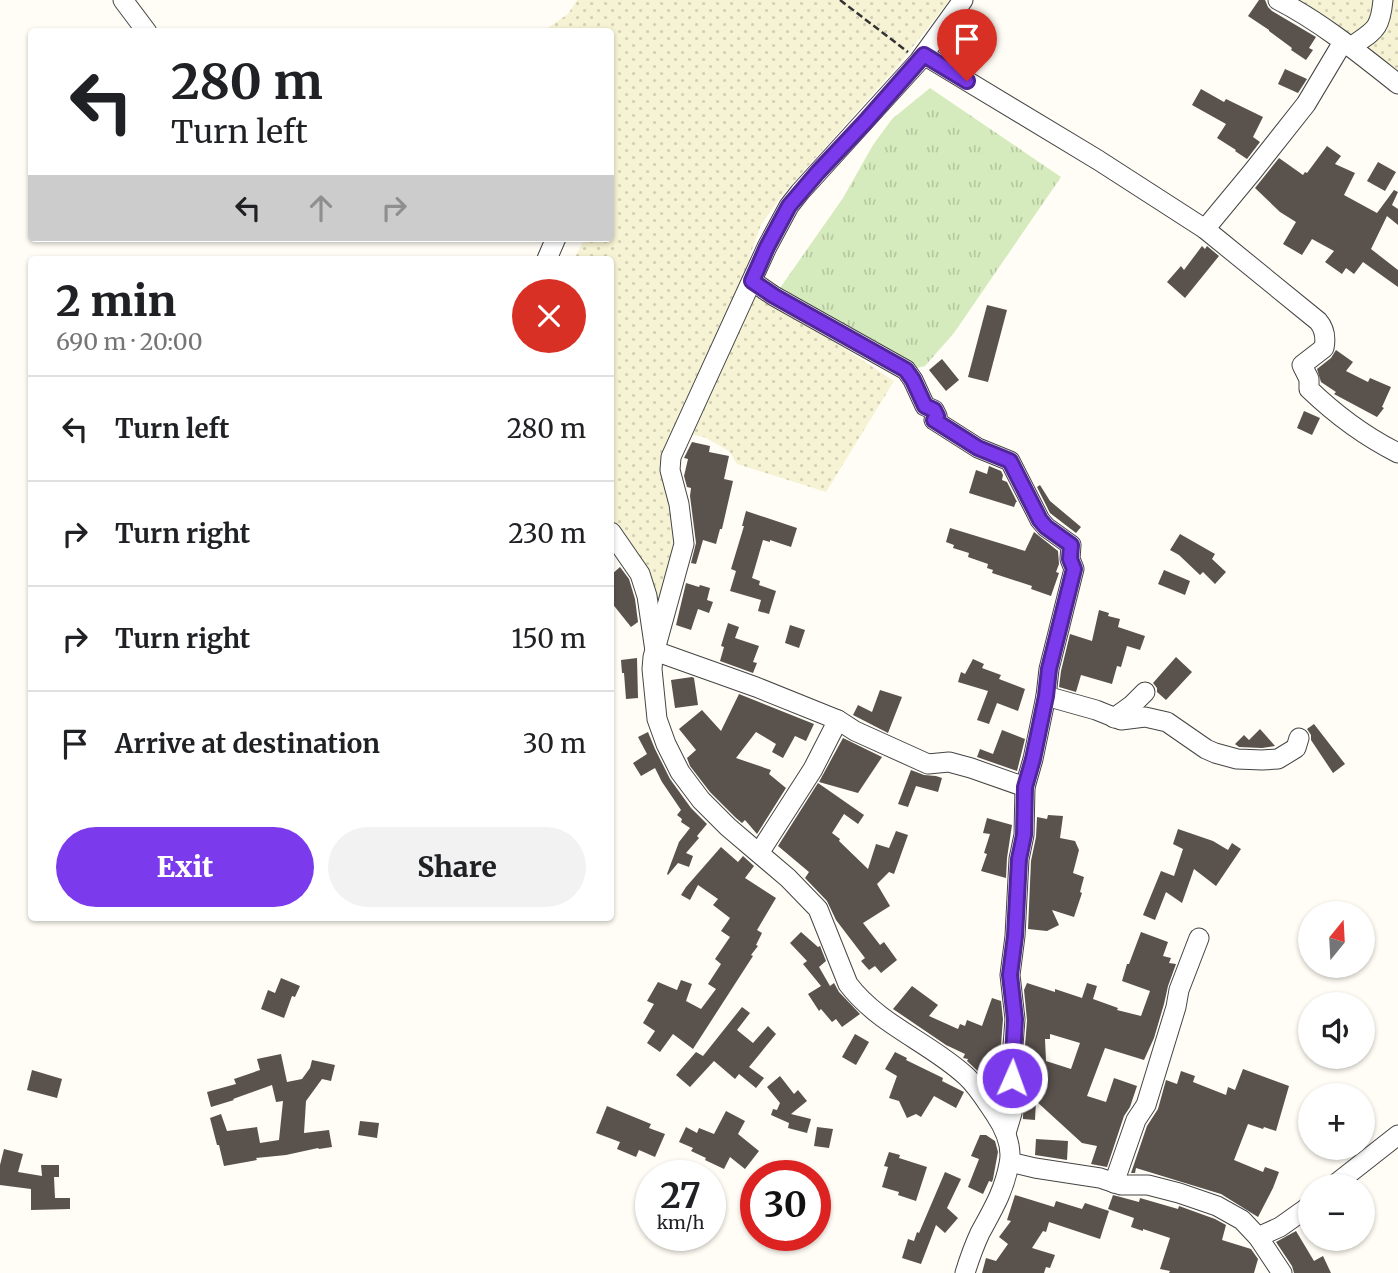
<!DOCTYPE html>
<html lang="en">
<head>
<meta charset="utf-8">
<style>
	body { margin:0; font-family:Merriweather,serif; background:#f2f2f2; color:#202124; height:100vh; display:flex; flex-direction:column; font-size:26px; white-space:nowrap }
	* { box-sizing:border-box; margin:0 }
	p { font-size:23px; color:#757577 }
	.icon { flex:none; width:38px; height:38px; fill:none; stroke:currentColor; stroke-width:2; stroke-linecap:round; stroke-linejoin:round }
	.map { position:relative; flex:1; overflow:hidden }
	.drawer { position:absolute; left:28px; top:256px; width:586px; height:665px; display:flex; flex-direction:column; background:#fff; border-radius:7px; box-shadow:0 2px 5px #0004 }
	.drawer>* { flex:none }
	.top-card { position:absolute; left:28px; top:28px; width:586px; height:214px; border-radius:7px; box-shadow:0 2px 5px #0004; background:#fff; color:#202124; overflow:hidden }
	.needle { width:46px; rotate:18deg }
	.fabs { position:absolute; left:1298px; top:901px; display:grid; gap:14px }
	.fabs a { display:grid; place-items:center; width:77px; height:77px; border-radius:50%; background:#fff; box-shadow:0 2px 5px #0004; font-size:35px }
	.speed { position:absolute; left:635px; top:1160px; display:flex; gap:14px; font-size:35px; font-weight:700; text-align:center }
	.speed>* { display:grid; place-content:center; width:91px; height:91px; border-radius:50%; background:#fff; box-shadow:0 2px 5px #0004; line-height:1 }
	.speed small { font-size:18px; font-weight:400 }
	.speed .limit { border:10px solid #d22; background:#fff; color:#111 }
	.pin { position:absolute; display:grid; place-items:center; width:60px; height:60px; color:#fff; margin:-72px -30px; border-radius:50% 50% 50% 0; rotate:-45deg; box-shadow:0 0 7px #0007 }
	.pin .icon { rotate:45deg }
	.me { position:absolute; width:77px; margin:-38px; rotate:2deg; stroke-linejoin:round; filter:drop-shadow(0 0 5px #0008) }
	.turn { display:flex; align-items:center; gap:24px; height:147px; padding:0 28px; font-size:32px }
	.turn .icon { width:91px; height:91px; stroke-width:2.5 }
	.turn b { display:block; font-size:49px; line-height:60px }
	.lanes { display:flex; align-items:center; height:66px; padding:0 28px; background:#0003; justify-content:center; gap:35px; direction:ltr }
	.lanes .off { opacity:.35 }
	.round { display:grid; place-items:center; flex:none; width:74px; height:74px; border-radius:37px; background:#f2f2f2 }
	.summary { display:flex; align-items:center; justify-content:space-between; height:119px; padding:0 28px }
	h1 { font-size:42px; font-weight:800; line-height:52px }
	.primary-button { display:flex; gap:14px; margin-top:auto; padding:14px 28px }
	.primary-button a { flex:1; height:80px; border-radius:42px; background:#7c3aed; color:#fff; font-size:28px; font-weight:800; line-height:80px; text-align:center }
	.primary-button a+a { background:#f2f2f2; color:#202124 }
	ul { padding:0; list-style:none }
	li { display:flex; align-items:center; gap:21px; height:105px; padding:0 28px; border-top:2px solid #e0e0e0 }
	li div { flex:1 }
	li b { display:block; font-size:26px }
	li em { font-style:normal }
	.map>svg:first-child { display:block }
</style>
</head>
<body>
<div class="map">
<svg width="1398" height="1273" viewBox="0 0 1398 1273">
	<defs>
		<pattern id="farmland-dots" width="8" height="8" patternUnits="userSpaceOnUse" patternTransform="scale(1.75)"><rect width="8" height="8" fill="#f6f3d4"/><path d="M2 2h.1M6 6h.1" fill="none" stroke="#d2cfb5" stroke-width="1.8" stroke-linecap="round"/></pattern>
		<pattern id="grass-tufts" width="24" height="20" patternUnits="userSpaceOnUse" patternTransform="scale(1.75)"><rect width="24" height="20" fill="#d5ebbd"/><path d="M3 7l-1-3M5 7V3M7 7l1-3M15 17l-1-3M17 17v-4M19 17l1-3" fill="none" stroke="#b6c8a1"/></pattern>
	</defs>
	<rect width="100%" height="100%" fill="#fffdf5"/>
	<g fill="url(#farmland-dots)">
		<polygon points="577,0 950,0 896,68 782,195 761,225 749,258 762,294 894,381 826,492 737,464 729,451 704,437 677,432 675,551 662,610 611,540 611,259 574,259 585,238 611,238 611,32 542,32 568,14"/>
		<polygon points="1300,0 1398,0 1398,76"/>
	</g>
	<polygon fill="url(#grass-tufts)" points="930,88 1061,177 954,333 925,366 917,368 780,288 843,198 873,145 892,119"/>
	<g fill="#5a524d" fill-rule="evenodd">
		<polygon points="1259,0 1265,0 1268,7 1272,11 1316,37 1309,48 1313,50 1306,60 1291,50 1292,48 1269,31 1269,30 1248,16"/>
		<polygon points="1285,69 1307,79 1298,93 1278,84"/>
		<polygon points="1201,89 1224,102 1226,99 1263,117 1253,137 1260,142 1247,159 1235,151 1236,150 1217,138 1226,124 1192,105"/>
		<polygon points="1327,146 1341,156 1335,164 1355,173 1344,195 1377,213 1394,190 1398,192 1392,205 1398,209 1398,225 1387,216 1371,249 1398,270 1398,287 1363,262 1354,274 1346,268 1342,274 1325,262 1334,251 1312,239 1302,255 1283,244 1296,222 1280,212 1255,188 1279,158 1303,175 1305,172 1307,173"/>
		<polygon points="1378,162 1396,172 1385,191 1367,181"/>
		<polygon points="1202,246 1205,249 1207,246 1219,256 1185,298 1167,282 1181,266 1184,270"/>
		<polygon points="987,305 1007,310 988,382 968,377"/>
		<polygon points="1336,350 1353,362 1346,371 1368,382 1370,378 1391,387 1382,407 1384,408 1377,417 1334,394 1336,392 1321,382 1317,369 1331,358"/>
		<polygon points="942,359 959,380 946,391 929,370"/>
		<polygon points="1304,411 1320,418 1312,435 1297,428"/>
		<polygon points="692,442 710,446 709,452 729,456 724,479 733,481 722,529 720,529 716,544 703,540 696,564 691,563 696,543 690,496 691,488 687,487 684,476 688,459 684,458"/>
		<polygon points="989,466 1001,471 1003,475 1002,480 1007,482 1017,502 1016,502 1014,507 969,493 976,470 987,474"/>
		<polygon points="1040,485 1050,501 1081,527 1076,533 1050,513 1037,487"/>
		<polygon points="746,511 797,528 791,547 770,540 770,542 763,540 752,578 760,581 759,585 776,591 769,614 758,611 761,600 730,591 736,571 731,569 744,526 742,526"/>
		<polygon points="950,528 1025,551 1034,532 1058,551 1059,564 1056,572 1059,573 1051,596 1031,589 1032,586 992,573 993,570 987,568 988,564 968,557 969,553 953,548 954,545 946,542"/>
		<polygon points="1180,534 1215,554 1212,559 1226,572 1215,584 1203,572 1200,575 1179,555 1170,550"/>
		<polygon points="620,567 629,579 635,599 638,622 631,627 611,602 611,575"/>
		<polygon points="1164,570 1190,581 1185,595 1158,584"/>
		<polygon points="686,583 699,587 700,585 710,588 707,600 713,602 709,613 698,609 691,630 676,625"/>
		<polygon points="1099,610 1109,613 1108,616 1120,619 1118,627 1145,636 1140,650 1127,646 1121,667 1117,666 1112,684 1081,675 1076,692 1059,687 1061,671 1070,634 1092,641"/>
		<polygon points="728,623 739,627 735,638 759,646 753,662 757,663 753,673 720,661 724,647 721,646"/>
		<polygon points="790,625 805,630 799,648 785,643"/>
		<polygon points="1176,657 1192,672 1166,700 1157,692 1157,688 1153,683"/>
		<polygon points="637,658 638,698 626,699 624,673 622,673 621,660"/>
		<polygon points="973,659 984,664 982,668 1001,675 999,679 1025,689 1018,711 997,703 989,724 977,720 988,691 958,682 961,672 965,674"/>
		<polygon points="692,677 694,678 698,705 675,708 671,680"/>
		<polygon points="880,690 902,697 888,733 853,715 858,705 872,712"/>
		<polygon points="739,694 814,724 806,741 795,736 783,758 772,752 776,744 756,732 736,758 771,770 769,774 786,788 757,834 745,820 742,823 736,818 710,792 690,766 687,758 696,750 679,729 702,710 721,731"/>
		<polygon points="1314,724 1345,764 1333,773 1311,740 1311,735 1307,729"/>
		<polygon points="1260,729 1275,746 1262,748 1239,747 1235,744 1244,735 1249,740"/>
		<polygon points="1002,730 1025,739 1017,771 977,757 980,749 993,754"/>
		<polygon points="648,732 655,749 670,779 691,808 707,824 697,836 699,838 686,853 693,856 689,867 678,863 668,875 667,874 679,842 690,828 681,822 682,819 677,815 681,810 662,782 655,768 641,776 633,763 647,754 638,737"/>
		<polygon points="843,738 882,757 858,793 819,782"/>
		<polygon points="911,770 924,775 936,776 942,778 938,792 916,786 908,807 898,804"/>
		<polygon points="818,783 864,815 858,824 844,814 832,833 840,839 839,841 868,869 876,844 889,848 896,831 908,835 894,874 889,872 877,884 890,906 863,923 880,945 884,942 897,960 881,973 875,966 869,970 861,961 865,958 836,920 827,901 805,878 809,872 778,846"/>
		<polygon points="1048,815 1063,816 1060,838 1075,841 1079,850 1073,873 1084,877 1080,892 1082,893 1074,917 1052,910 1059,925 1047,931 1028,929 1031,861 1036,837 1037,817 1047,819"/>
		<polygon points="987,818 1012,825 1007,858 1006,878 981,871 987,854 984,853 990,834 983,833"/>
		<polygon points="1178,829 1213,841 1228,850 1232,843 1241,849 1216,886 1194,869 1182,903 1166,892 1155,920 1143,915 1161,871 1174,876 1183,849 1173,844"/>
		<polygon points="721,847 738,862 743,856 754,866 745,878 776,898 757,930 762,933 756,945 758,946 751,955 753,956 693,1049 673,1034 660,1052 647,1043 655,1031 643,1023 654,1004 647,1001 658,982 677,990 681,980 692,984 686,1001 701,1009 716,989 708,984 721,964 715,959 730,937 721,931 730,918 713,905 718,899 698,885 690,900 681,895 686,887"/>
		<polygon points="801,932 818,947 820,946 826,961 819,967 830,986 834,983 839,992 860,1014 842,1027 836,1019 832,1022 821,1009 819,1011 808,994 821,986 803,964 807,961 790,943"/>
		<path d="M1141,932L1168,942L1163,956L1171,958L1169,963L1176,964L1168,986L1164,1004L1154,1038L1144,1060L1105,1048L1087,1096L1106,1102L1114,1078L1137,1086L1130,1107L1124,1116L1107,1167L1091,1164L1097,1146L1082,1143L1036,1101L1035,1120L1023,1119L1024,1059L1027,1020L1024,990L1027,983L1055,992V989L1082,998L1087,983L1097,986L1093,999L1118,1008L1117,1010L1141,1016L1150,991L1122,981L1127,964H1129ZM1050,1034L1080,1043L1071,1069L1046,1061L1045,1039H1050Z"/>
		<polygon points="281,978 300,986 295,997 292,996 284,1018 261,1009 268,990 275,993"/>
		<polygon points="912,986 938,1005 929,1016 958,1029 960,1024 965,1026 967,1020 982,1026 992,998 1001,1001 1003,1019 1000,1058 1000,1099 989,1084 993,1081 984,1077 967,1061 968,1059 963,1058 965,1054 946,1045 893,1009"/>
		<polygon points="742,1007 750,1013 737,1030 753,1043 768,1026 776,1034 749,1067 764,1078 756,1088 739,1074 735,1079 714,1061 690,1087 676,1075 696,1052 703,1056"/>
		<polygon points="855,1034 869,1042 856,1065 842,1057"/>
		<polygon points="895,1052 907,1058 906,1060 943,1078 942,1081 964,1092 956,1108 934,1096 921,1117 916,1114 907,1118 899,1101 889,1098 897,1076 885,1069"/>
		<polygon points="281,1054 287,1082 302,1079 310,1068 312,1060 335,1065 331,1081 322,1079 306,1101 304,1133 329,1130 332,1147 319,1149 318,1148 286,1155 256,1158 257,1160 224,1166 219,1145 217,1145 210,1118 221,1114 227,1131 257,1127 260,1143 279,1140 283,1101 276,1102 272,1085 233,1099 234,1100 211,1107 207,1092 236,1084 234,1079 260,1070 257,1059"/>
		<polygon points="1243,1069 1289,1086 1276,1131 1264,1127 1263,1129 1248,1124 1234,1160 1263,1172 1265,1167 1279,1172 1273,1188 1258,1217 1221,1194 1136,1168 1135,1173 1131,1173 1147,1126 1158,1109 1166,1080 1177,1084 1181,1071 1195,1076 1193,1082 1226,1095 1228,1087 1235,1090"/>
		<polygon points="32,1070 62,1079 57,1098 27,1090"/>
		<polygon points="780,1076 794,1094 798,1090 807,1101 791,1114 811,1119 807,1133 788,1128 789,1123 771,1115 773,1109 777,1110 780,1103 767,1087"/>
		<polygon points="607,1106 651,1124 649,1128 665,1134 655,1157 639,1150 636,1157 617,1149 620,1142 596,1133"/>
		<polygon points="726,1111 745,1121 738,1134 759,1151 745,1169 730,1157 724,1169 705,1160 706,1158 691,1151 693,1148 679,1142 686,1127 697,1133 699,1128 714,1134"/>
		<polygon points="360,1121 379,1123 377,1138 358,1135"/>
		<polygon points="817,1127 833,1129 829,1148 814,1146"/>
		<polygon points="980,1135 986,1135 995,1141 998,1152 993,1179 992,1182 989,1181 983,1194 968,1187 979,1159 971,1156"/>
		<polygon points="1036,1139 1068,1141 1067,1160 1035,1155"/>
		<polygon points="4,1149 23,1154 18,1172 42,1176 41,1165 59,1165 59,1177 54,1177 55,1198 70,1198 70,1209 31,1210 31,1189 0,1185 0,1165"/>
		<polygon points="889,1152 900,1155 899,1158 927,1167 916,1201 898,1195 899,1192 882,1187 888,1167 884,1166"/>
		<polygon points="945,1172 961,1179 947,1208 958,1218 945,1233 936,1225 921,1264 902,1258 908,1239 914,1241 917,1232 919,1233"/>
		<polygon points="1015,1195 1054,1207 1056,1201 1082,1209 1085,1203 1109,1211 1100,1239 1049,1222 1046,1232 1043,1231 1032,1248 1055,1255 1050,1268 1046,1267 1044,1273 982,1273 986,1258 996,1261 1008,1244 999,1237 1011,1221 1007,1220"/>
		<polygon points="1113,1195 1139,1202 1140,1198 1178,1209 1179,1206 1215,1219 1226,1225 1222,1240 1251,1249 1258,1259 1254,1273 1169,1273 1170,1271 1160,1269 1170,1238 1143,1229 1143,1231 1131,1227 1134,1218 1108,1209"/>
		<polygon points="1296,1231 1314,1261 1323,1256 1331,1273 1294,1273 1292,1266 1276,1242"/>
	</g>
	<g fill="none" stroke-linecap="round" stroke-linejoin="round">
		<g stroke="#444" stroke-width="21">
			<g id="minor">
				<polyline points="123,0 147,32"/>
				<path d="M963,0L919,61L800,192L789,206L767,247L671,457L670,470L679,504L684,544L653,657L652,669L657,719L666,744L680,772L701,800L728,827L788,878L818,909L848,984C879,1025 929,1042 966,1076C978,1087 986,1101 995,1114C1005,1129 1013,1146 1009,1164C1004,1191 993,1209 980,1233C974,1246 969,1260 965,1273"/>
				<path d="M1278,0C1321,22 1360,54 1398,84"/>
				<path d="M1351,47C1374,30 1380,31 1383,0"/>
				<path d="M924,55L1098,160L1205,229L1318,321C1325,329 1326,338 1324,348L1302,365L1309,379V389C1336,415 1364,436 1398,453"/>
				<polyline points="1205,229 1253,171 1306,104 1343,42"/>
				<polyline points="547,259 556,238"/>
				<polyline points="752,281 774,296 906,370 913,380 925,406 934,410 937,416 934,420 978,448 1010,461 1040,520 1046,527 1071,545 1070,559 1074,569 1049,669 1046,696 1033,759 1025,787 1024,835 1019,859 1015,936 1010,975 1015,1019 1012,1059 1012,1113 1006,1133"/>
				<polyline points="611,532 640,574 647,596 655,651 756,687 838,720 855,731 928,764 949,762 971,768 1025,787"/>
				<polyline points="1046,696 1096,710 1121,720 1145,717 1167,722 1206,749 1215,753 1237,759 1262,760 1278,759 1296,748 1299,738"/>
				<polyline points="1114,718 1132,705 1145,692"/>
				<polyline points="759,853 813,769 838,720"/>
				<polyline points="1010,1162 1035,1168 1100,1178 1121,1185 1148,1185 1179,1193 1217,1206 1242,1220 1258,1237 1282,1273"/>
				<polyline points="1114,1183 1136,1120 1146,1105 1176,1007 1179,990 1199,938"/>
				<polyline points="1333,1186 1398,1135"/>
				<polyline points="1258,1237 1280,1227 1311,1205"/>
			</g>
		</g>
		<polyline stroke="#333" stroke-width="2.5" stroke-dasharray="7 3.5" stroke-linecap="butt" points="840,0 908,52"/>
		<use href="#minor" stroke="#fff" stroke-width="19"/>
	</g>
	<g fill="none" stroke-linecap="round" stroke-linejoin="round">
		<g stroke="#51269a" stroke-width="18">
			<polyline id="route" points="967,81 924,55 865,122 818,172 789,206 767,247 752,281 774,296 906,370 913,380 925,406 934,410 937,416 934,420 978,448 1010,461 1040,520 1046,527 1071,545 1070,559 1074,569 1049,669 1046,696 1033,759 1025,787 1024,835 1019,859 1015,936 1010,975 1015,1019 1012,1078"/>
		</g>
		<use href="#route" stroke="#7c3aed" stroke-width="12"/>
	</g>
</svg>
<div class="fabs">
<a><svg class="needle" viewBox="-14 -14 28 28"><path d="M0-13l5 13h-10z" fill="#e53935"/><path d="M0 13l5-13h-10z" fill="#757577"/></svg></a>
<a><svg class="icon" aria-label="sound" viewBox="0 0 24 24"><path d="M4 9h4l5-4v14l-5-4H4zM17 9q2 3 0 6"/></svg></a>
<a>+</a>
<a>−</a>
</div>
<div class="speed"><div>27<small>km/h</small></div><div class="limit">30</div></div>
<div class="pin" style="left:967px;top:81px;background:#d93025"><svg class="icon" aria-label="arrive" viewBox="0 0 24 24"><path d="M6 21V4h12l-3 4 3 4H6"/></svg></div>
<svg class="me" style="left:1012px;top:1078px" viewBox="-20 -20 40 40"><circle r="17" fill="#7c3aed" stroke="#fff" stroke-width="3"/><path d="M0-11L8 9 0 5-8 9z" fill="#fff"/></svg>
<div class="top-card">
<div class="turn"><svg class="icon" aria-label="left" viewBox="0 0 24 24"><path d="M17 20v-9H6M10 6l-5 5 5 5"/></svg><div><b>280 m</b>Turn left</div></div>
<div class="lanes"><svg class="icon" aria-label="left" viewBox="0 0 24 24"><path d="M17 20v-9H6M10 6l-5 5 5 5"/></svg><svg class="icon off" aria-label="ahead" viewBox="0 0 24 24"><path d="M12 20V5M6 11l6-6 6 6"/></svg><svg class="icon off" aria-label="right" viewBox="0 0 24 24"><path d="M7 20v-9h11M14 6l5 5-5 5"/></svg></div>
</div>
<section class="drawer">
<div class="summary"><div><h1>2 min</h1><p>690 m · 20:00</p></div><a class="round" style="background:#d93025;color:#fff"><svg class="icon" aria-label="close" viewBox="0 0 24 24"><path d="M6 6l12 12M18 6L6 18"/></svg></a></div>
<ul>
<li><svg class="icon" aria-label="left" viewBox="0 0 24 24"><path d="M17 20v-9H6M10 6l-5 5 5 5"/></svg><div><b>Turn left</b></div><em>280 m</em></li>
<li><svg class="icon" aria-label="right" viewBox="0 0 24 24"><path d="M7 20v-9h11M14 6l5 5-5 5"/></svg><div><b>Turn right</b></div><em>230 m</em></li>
<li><svg class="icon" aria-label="right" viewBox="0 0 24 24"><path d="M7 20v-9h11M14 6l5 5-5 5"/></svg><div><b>Turn right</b></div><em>150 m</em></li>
<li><svg class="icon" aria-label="arrive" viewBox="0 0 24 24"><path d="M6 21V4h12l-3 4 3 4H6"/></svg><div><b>Arrive at destination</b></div><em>30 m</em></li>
</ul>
<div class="primary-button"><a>Exit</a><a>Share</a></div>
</section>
</div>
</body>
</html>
